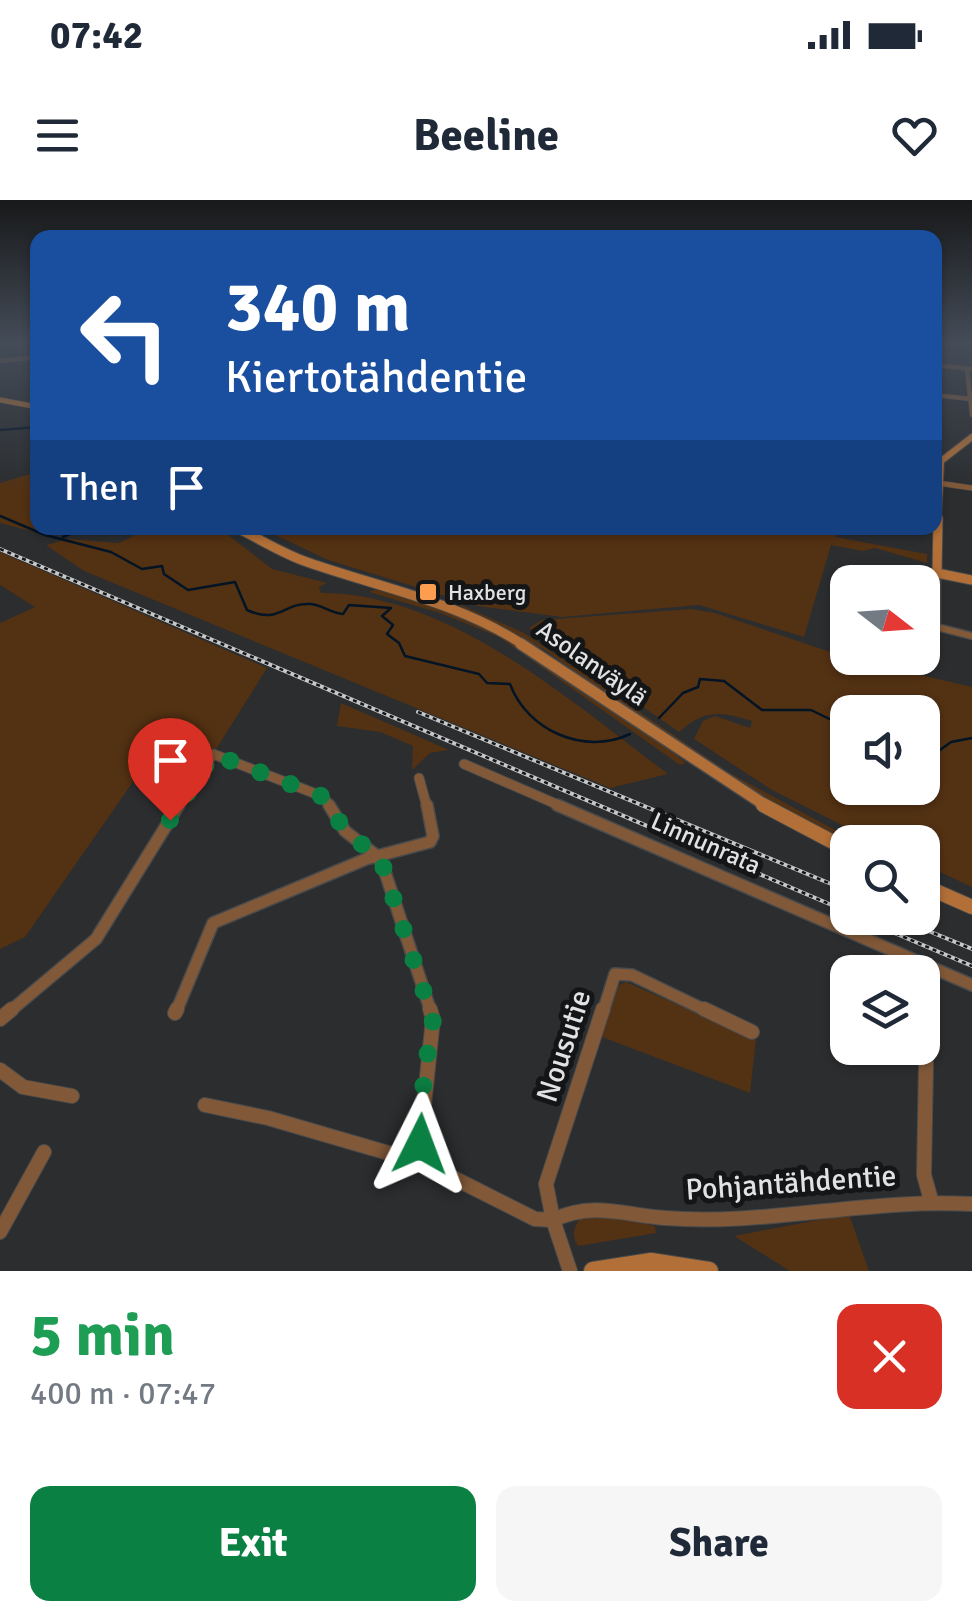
<!DOCTYPE html>
<html lang="en">
<head>
<meta charset="utf-8">
<style>
	body { margin:0; font-family:Signika,sans-serif; background:#f6f6f7; color:#1f2937; height:100vh; display:flex; flex-direction:column; font-size:38px; white-space:nowrap }
	* { box-sizing:border-box; margin:0 }
	p { font-size:32px; color:#747a83 }
	.icon { flex:none; width:55px; height:55px; fill:none; stroke:currentColor; stroke-width:2; stroke-linecap:round; stroke-linejoin:round }
	.map { position:relative; height:1071px; overflow:hidden }
	.side { display:flex; flex-direction:column; background:#fff; flex:1 }
	.side>* { flex:none }
	.banner { position:absolute; left:30px; top:30px; width:912px; height:305px; border-radius:20px; box-shadow:0 2px 8px #0004; background:#1a4fa0; color:#fff; overflow:hidden }
	.needle { width:65px; rotate:107deg }
	.controls { position:absolute; left:830px; top:365px; display:grid; gap:20px }
	.controls a { display:grid; place-items:center; width:110px; height:110px; border-radius:20px; background:#fff; box-shadow:0 2px 8px #0004; font-size:50px }
	.pin { position:absolute; display:grid; place-items:center; width:85px; height:85px; color:#fff; margin:-102px -42px; border-radius:50% 50% 50% 0; rotate:-45deg; box-shadow:0 0 10px #0007 }
	.pin .icon { rotate:45deg }
	.me { position:absolute; width:110px; margin:-55px; rotate:3deg; stroke-linejoin:round; filter:drop-shadow(0 0 8px #0008) }
	.turn { display:flex; align-items:center; gap:35px; height:210px; padding:0 30px; font-size:45px }
	.turn .icon { width:130px; height:130px; stroke-width:2.5 }
	.turn b { display:block; font-size:70px; line-height:85px }
	.then { display:flex; align-items:center; height:95px; padding:0 30px; background:#0003; gap:20px; font-size:38px }
	.round { display:grid; place-items:center; flex:none; width:105px; height:105px; border-radius:20px; background:#f6f6f7 }
	.overview { display:flex; align-items:center; justify-content:space-between; height:170px; padding:0 30px }
	h1 { font-size:60px; font-weight:700; line-height:75px; color:#1e9e55 }
	.cta { display:flex; gap:20px; margin-top:auto; padding:20px 30px }
	.cta a { flex:1; height:115px; border-radius:20px; background:#0b8043; color:#fff; font-size:40px; font-weight:700; line-height:115px; text-align:center }
	.cta a+a { background:#f6f6f7; color:#1f2937 }
	.status { display:flex; justify-content:space-between; align-items:center; height:70px; padding:0 50px; background:#fff; direction:ltr }
	.status svg { height:28px; fill:currentColor }
	header { display:flex; justify-content:space-between; align-items:center; height:130px; padding:0 30px; background:#fff; font-size:45px; font-weight:700 }
	.map>svg:first-child { display:block }
</style>
</head>
<body>
<div class="status"><b>07:42</b><svg viewBox="0 0 49 12"><path d="M0 12V9h3v3zM5 12V6h3v6zM10 12V3h3v9zM15 12V0h3v12zM26 1h20v11H26zM47 4h2v5h-2z"/></svg></div>
<header><svg class="icon" aria-label="menu" viewBox="0 0 24 24"><path d="M4 6h16M4 12h16M4 18h16"/></svg>Beeline<svg class="icon" aria-label="heart" viewBox="0 0 24 24"><path d="M12 20l-8-8c-3-5 5-10 8-4 3-6 11-1 8 4z"/></svg></header>
<div class="map">
<svg width="972" height="1071" viewBox="0 0 972 1071">
	<rect width="100%" height="100%" fill="#2b2d2f"/>
	<g fill="#533113" fill-rule="evenodd">
		<polygon points="37,272 38,328 46,328 35,332 0,323 0,283"/>
		<polygon points="261,328 837,328 835,337 927,354 927,363 875,348 863,351 831,345 804,437 699,405 562,417 478,406 328,360"/>
		<path d="M180,329L223,331L272,369L327,383L319,387L321,393C450,393 570,501 668,574L610,588L84,371L46,345L68,339L119,343L139,333L157,335Z"/>
		<polygon points="0,352 267,468 215,551 205,550 201,545 162,540 25,737 0,749 0,423 35,407 0,385"/>
		<path d="M379,388C489,415 600,490 686,563L680,565L499,437L440,413L369,392Z"/>
		<polygon points="439,395 524,433 728,572 857,642 848,642 798,619 683,549 543,449"/>
		<path d="M691,409L715,413L848,458L972,487V687L923,664L922,642H876L772,590L694,539L703,521L715,516L750,528L752,521C720,511 705,509 679,532L529,428L542,420ZM848,512H922V588H848Z"/>
		<polygon points="341,503 449,550 430,553 412,570 413,546 380,532 337,526"/>
		<polygon points="626,782 756,839 750,893 602,837 619,785"/>
		<path d="M598,1014L655,1026L656,1033L578,1046C570,1035 575,1024 583,1015Z"/>
		<polygon points="849,1014 869,1071 790,1071 734,1036"/>
	</g>
	<g fill="none" stroke-linecap="round" stroke-linejoin="round">
		<g stroke="#031424" stroke-width="2.5">
			<polyline points="0,230 38,227"/>
			<path d="M0,316L45,335L111,352L142,369L162,366L164,374L188,390L235,382L247,410C280,425 283,402 311,404C322,405 331,413 343,414L349,405L391,408L382,416L393,425L387,434L399,443L405,456L479,474L487,483L510,484C527,530 584,556 630,534"/>
			<polyline points="85,329 95,328"/>
			<polyline points="63,337 75,332"/>
			<polyline points="659,518 683,493 698,487 700,479 724,481 762,510 811,510 848,528"/>
			<polyline points="922,555 929,558 951,542 972,538"/>
		</g>
		<g stroke="#484a4c" stroke-width="5">
			<g id="street-far5">
				<polyline points="0,161 38,157"/>
				<polyline points="935,165 972,169"/>
				<polyline points="967,169 972,215"/>
				<polyline points="935,195 970,199"/>
			</g>
		</g>
		<g stroke="#484a4c" stroke-width="6">
			<polyline id="street-far4" points="938,283 972,288"/>
		</g>
		<g stroke="#484a4c" stroke-width="9">
			<polyline id="street-far3" points="937,373 937,427 972,436"/>
		</g>
		<g stroke="#484a4c" stroke-width="11">
			<g id="street-far2">
				<polyline points="464,564 563,607"/>
				<polyline points="419,578 427,607"/>
				<polyline points="178,607 213,554 324,597 330,607"/>
			</g>
		</g>
		<g stroke="#484a4c" stroke-width="14">
			<g id="street-far1">
				<polyline points="329,605 345,631 377,656 383,666 431,812"/>
				<polyline points="557,605 972,785"/>
				<polyline points="9,812 96,739 179,605"/>
				<polyline points="176,812 213,723 366,659 430,642 433,636 427,605"/>
				<polyline points="603,812 615,774 632,775 709,812"/>
				<polyline points="927,812 928,766"/>
			</g>
		</g>
		<g stroke="#484a4c" stroke-width="16">
			<g id="street">
				<polyline points="704,809 752,832"/>
				<polyline points="927,809 924,975 931,1000"/>
				<polyline points="175,813 177,809"/>
				<polyline points="0,819 12,809"/>
				<polyline points="0,870 23,887 72,896"/>
				<polyline points="205,905 268,918 426,964 535,1019 553,1020 546,984 603,809"/>
				<polyline points="426,964 420,944 433,819 430,809"/>
				<polyline points="0,1032 44,952"/>
				<path d="M570,1071L553,1020C593,1001 624,1015 665,1018C767,1026 869,998 972,1004"/>
			</g>
		</g>
		<g stroke="#484a4c" stroke-width="6">
			<polyline id="secondary-far5" points="0,200 38,207"/>
		</g>
		<g stroke="#484a4c" stroke-width="8">
			<polyline id="secondary-far4" points="938,320 941,261 972,237"/>
		</g>
		<g stroke="#484a4c" stroke-width="11">
			<g id="secondary-far3">
				<polyline points="938,318 937,373 972,380"/>
				<path d="M237,328C260,339 283,354 307,362C381,388 459,402 525,446"/>
			</g>
		</g>
		<g stroke="#484a4c" stroke-width="14">
			<polyline id="secondary-far2" points="521,444 768,607"/>
		</g>
		<g stroke="#484a4c" stroke-width="16">
			<g id="secondary-far1">
				<polyline points="763,605 848,650"/>
				<polyline points="922,685 972,707"/>
			</g>
		</g>
		<g stroke="#484a4c" stroke-width="20">
			<polyline id="secondary" points="593,1071 651,1062 709,1071"/>
		</g>
		<use href="#street-far5" stroke="#825938" stroke-width="4"/>
		<use href="#street-far4" stroke="#825938" stroke-width="5"/>
		<use href="#street-far3" stroke="#825938" stroke-width="6"/>
		<use href="#street-far2" stroke="#825938" stroke-width="9"/>
		<use href="#street-far1" stroke="#825938" stroke-width="11"/>
		<use href="#street" stroke="#825938" stroke-width="14"/>
		<use href="#secondary-far5" stroke="#b27038" stroke-width="5"/>
		<use href="#secondary-far4" stroke="#b27038" stroke-width="6"/>
		<use href="#secondary-far3" stroke="#b27038" stroke-width="9"/>
		<use href="#secondary-far2" stroke="#b27038" stroke-width="11"/>
		<use href="#secondary-far1" stroke="#b27038" stroke-width="14"/>
		<use href="#secondary" stroke="#b27038" stroke-width="18"/>
		<g stroke="#c6c7c9" stroke-width="4">
			<g id="rail">
				<polyline points="0,349 848,712"/>
				<polyline points="418,512 848,691"/>
				<polyline points="859,718 972,766"/>
				<polyline points="897,718 972,749"/>
			</g>
		</g>
		<use href="#rail" stroke="#141516" stroke-width="2.5" stroke-dasharray="4" stroke-linecap="butt"/>
	</g>
	<linearGradient id="sky" x2="0" y2="1"><stop stop-color="#18191a"/><stop offset="0.49" stop-color="#444c58"/><stop offset="1" stop-color="#444c58" stop-opacity="0"/></linearGradient>
	<rect width="972" height="292" fill="url(#sky)"/>
	<g fill="none" stroke-linecap="round" stroke-linejoin="round">
		<polyline stroke="#0b8043" stroke-width="18" stroke-dasharray="0 32.4" points="170,620 213,554 324,597 345,631 377,656 383,666 433,820 424,876 420,944"/>
	</g>
	<rect fill="#fb9e50" stroke="#141516" stroke-width="4" x="418" y="382" width="20" height="20" rx="5"/>
	<g text-anchor="middle" dominant-baseline="central" stroke-width="10" stroke-linejoin="round" paint-order="stroke">
		<g font-size="22" fill="#e1e2e4" stroke="#141516" text-anchor="start">
			<text x="448" y="392">Haxberg</text>
		</g>
		<g font-size="25" fill="#e1e2e4" stroke="#141516">
			<text transform="translate(592 463) rotate(35)">Asolanväylä</text>
			<text transform="translate(706 643) rotate(24)">Linnunrata</text>
		</g>
		<g font-size="30" fill="#e1e2e4" stroke="#141516">
			<text transform="translate(564 846) rotate(-72)">Nousutie</text>
			<text transform="translate(791 983) rotate(-4)">Pohjantähdentie</text>
		</g>
	</g>
</svg>
<div class="controls">
<a><svg class="needle" viewBox="-14 -14 28 28"><path d="M0-13l5 13h-10z" fill="#e53935"/><path d="M0 13l5-13h-10z" fill="#747a83"/></svg></a>
<a><svg class="icon" aria-label="sound" viewBox="0 0 24 24"><path d="M4 9h4l5-4v14l-5-4H4zM17 9q2 3 0 6"/></svg></a>
<a><svg class="icon" aria-label="search" viewBox="0 0 24 24"><circle cx="10" cy="10" r="6"/><path d="M15 15l6 6"/></svg></a>
<a><svg class="icon" aria-label="layers" viewBox="0 0 24 24"><path d="M12 4l9 5-9 5-9-5zM3 14l9 5 9-5"/></svg></a>
</div>
<div class="pin" style="left:170px;top:620px;background:#d93025"><svg class="icon" aria-label="arrive" viewBox="0 0 24 24"><path d="M6 21V4h12l-3 4 3 4H6"/></svg></div>
<svg class="me" style="left:420px;top:944px" viewBox="-20 -20 40 40"><path d="M0-17L14 15 0 8-14 15z" fill="#0b8043" stroke="#fff" stroke-width="4"/></svg>
<div class="banner">
<div class="turn"><svg class="icon" aria-label="left" viewBox="0 0 24 24"><path d="M17 20v-9H6M10 6l-5 5 5 5"/></svg><div><b>340 m</b>Kiertotähdentie</div></div>
<div class="then">Then<svg class="icon" aria-label="arrive" viewBox="0 0 24 24"><path d="M6 21V4h12l-3 4 3 4H6"/></svg></div>
</div>
</div>
<section class="side">
<div class="overview"><div><h1>5 min</h1><p>400 m · 07:47</p></div><a class="round" style="background:#d93025;color:#fff"><svg class="icon" aria-label="close" viewBox="0 0 24 24"><path d="M6 6l12 12M18 6L6 18"/></svg></a></div>
<div class="cta"><a>Exit</a><a>Share</a></div>
</section>
</body>
</html>
